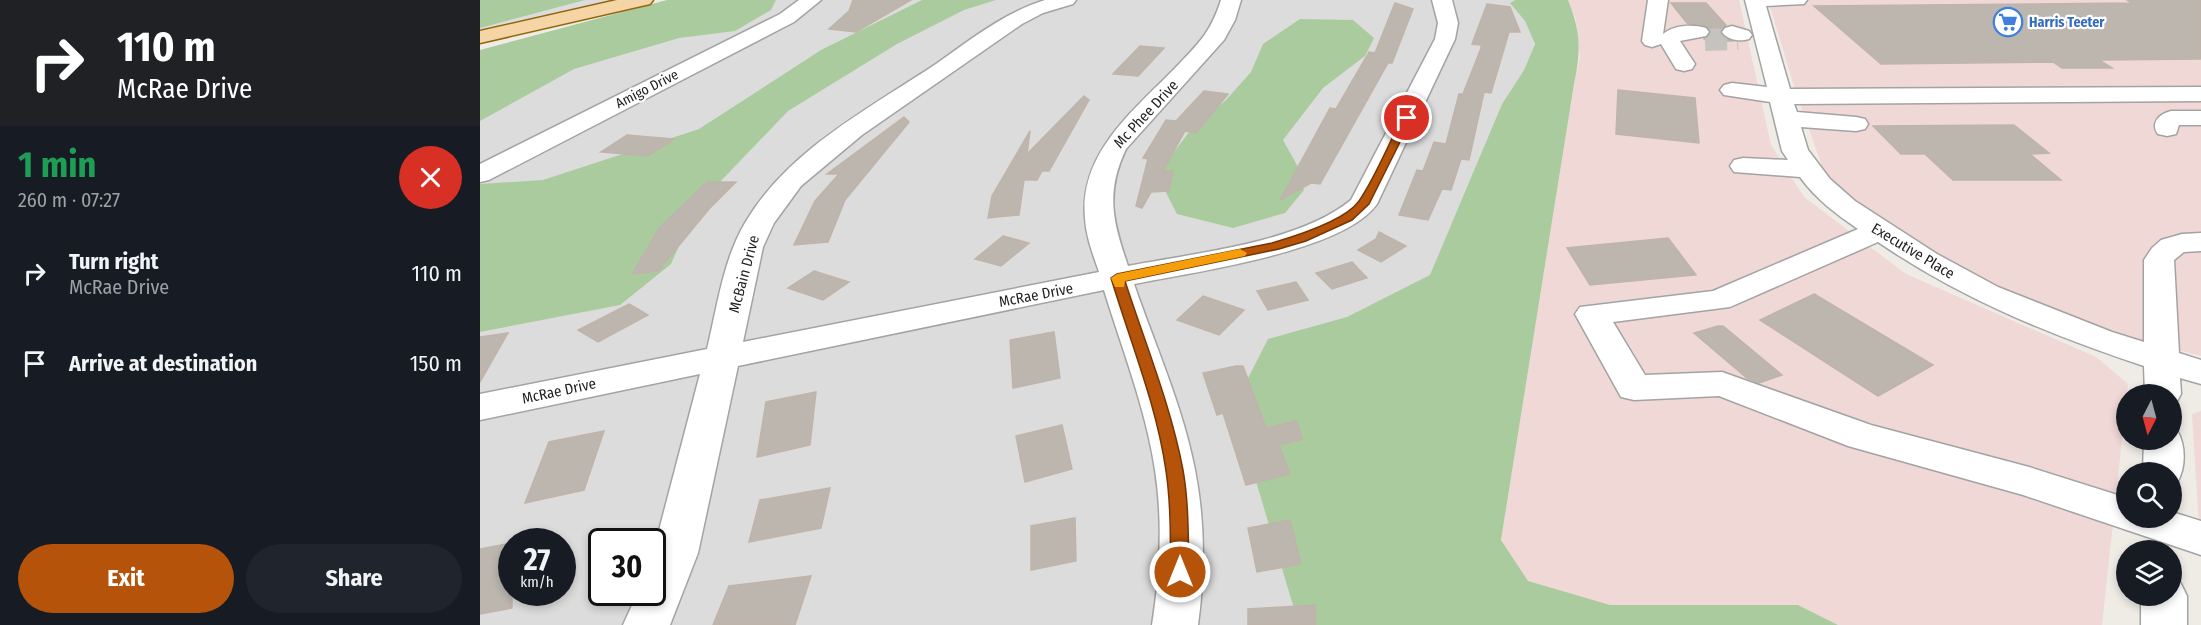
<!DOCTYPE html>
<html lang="en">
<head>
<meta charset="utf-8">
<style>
	body { margin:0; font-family:"Fira Sans Condensed",sans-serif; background:#20242c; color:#f1f3f6; height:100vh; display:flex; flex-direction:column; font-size:22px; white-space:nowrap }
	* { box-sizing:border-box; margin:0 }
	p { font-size:20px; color:#9ea1a6 }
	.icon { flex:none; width:33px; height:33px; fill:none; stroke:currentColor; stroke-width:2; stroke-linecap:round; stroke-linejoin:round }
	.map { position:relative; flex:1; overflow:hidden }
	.panel { display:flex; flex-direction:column; background:#171b24; width:480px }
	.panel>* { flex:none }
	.banner { background:#202124; color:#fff; overflow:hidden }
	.needle { width:39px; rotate:186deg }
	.controls { position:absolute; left:1636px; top:384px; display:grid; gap:12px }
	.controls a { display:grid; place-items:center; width:66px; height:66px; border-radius:50%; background:#171b24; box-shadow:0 3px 9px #0003; font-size:30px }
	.speed { position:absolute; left:18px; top:528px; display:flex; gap:12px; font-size:30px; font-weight:700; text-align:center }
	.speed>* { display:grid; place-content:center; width:78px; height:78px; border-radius:50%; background:#171b24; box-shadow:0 3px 9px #0003; line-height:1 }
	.speed small { font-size:15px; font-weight:400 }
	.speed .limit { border:3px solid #111; border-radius:9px; background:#fff; color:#111 }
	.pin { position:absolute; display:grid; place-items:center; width:51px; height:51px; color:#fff; margin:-26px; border:3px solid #fff; border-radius:50%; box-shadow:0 2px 6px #0007 }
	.me { position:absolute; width:66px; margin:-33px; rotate:0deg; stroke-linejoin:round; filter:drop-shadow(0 0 4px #0008) }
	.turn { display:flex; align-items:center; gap:21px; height:126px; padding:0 18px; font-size:27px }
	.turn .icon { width:78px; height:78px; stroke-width:2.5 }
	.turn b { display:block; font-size:42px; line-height:51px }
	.round { display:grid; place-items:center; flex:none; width:63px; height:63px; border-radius:32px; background:#20242c }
	.overview { display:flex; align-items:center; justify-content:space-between; height:102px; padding:0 18px }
	h1 { font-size:36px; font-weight:700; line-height:45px; color:#1e9e55 }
	.primary-button { display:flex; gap:12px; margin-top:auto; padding:12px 18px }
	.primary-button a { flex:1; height:69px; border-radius:36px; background:#b45309; color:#fff; font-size:24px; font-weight:700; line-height:69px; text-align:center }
	.primary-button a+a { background:#20242c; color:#f1f3f6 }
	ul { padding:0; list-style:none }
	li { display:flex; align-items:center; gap:18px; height:90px; padding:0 18px }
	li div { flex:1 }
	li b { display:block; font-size:22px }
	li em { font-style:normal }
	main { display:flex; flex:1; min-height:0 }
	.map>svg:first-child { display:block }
</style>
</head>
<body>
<main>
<section class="panel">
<div class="banner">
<div class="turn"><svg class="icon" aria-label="right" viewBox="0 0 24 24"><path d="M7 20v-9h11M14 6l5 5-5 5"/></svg><div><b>110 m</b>McRae Drive</div></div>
</div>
<div class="overview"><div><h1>1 min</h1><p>260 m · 07:27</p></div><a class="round" style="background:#d93025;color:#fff"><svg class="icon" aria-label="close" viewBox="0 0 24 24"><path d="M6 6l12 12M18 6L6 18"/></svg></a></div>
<ul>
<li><svg class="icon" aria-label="right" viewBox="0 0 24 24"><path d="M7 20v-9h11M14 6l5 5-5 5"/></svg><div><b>Turn right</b><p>McRae Drive</p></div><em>110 m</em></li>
<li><svg class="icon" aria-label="arrive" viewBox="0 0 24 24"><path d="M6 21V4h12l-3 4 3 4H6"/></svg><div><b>Arrive at destination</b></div><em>150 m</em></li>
</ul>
<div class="primary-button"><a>Exit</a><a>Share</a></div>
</section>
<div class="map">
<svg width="1721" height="625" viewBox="0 0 1721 625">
	<rect width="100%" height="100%" fill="#efece6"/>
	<g fill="#dddcdc" fill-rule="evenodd">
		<polygon points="0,0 139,0 0,30"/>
		<path d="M229,0H1035L1031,3L1045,21L1055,44L1044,70L1022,104L982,200L918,625H0V106ZM32,542H82V592H32ZM122,542H172V592H122Z"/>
	</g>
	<g fill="#efd8d6">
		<polygon points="1088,0 1259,0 1291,145 1324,197 1426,274 1616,357 1648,384 1622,625 1358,625 1318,605 1130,605 1048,582 1021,540 1094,84 1100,57 1096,20"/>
		<polygon points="1288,0 1721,0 1721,356 1655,339 1555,304 1471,262 1395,216 1344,172 1314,86"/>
		<polygon points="1721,411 1721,557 1712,414"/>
	</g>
	<g fill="#aacb9e">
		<polygon points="0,0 105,0 0,28"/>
		<polygon points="187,0 296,0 291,10 255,31 199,38 94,69 0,121 0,50"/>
		<polygon points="442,0 516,0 484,10 417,44 308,111 216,207 191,264 140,305 0,332 0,184 63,180 219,129 341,50"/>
		<path d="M1035,0H1088C1101,32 1101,51 1094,84L1021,540L1048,581L1130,605H1318L1358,625H821L815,612L775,478L764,386L788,339L867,317L950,275L1022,104L1044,70L1055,44L1045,21L1030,3Z"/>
		<polygon points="820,19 873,20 894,38 885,56 843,88 803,140 818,167 824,190 805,213 753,228 697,214 677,175 712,128 746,100 771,72 783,44"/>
	</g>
	<g fill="#bcb6af" stroke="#c0b4a9" stroke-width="1.5">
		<polygon points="373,0 431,0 376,32 349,29 369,11"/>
		<polygon points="1647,0 1721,0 1721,59 1619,60 1632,68 1582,68 1573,62 1401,64 1334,6 1652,3"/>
		<polygon points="915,3 933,9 912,63 908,63 840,184 831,183 800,200 850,108 856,109 889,52 895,53"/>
		<polygon points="1191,3 1226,3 1246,25 1240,33 1252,41 1227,41 1224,39 1231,32 1228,27 1207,23"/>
		<polygon points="1007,4 1030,7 1040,32 1029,32 1011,93 1004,92 989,160 981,159 971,190 962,189 948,220 919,215 937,170 943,171 954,142 966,144 979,94 983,94 1001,48 1001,45 992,44"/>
		<polygon points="660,46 684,48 658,76 633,74"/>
		<polygon points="1138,90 1215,98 1219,143 1136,134"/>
		<polygon points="724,91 748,94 716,133 705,131 683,171 693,171 689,191 671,192 662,208 656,206 668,159 663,158 686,120 696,121"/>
		<polygon points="604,96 609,100 569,171 562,171 557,180 544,180 539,215 508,218 512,196 550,131 547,154"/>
		<polygon points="424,117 429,122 365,200 348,242 314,245 335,201 359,174 347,174"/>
		<polygon points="1534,125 1569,153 1550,154 1581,180 1473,180 1445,154 1421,154 1393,126"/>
		<polygon points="147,135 194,139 168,156 121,152"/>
		<polygon points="227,182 256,182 229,209 178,271 152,274 180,227"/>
		<polygon points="899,232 926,246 901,262 878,250 896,239"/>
		<polygon points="523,236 549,243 521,266 495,259"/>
		<polygon points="1188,238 1216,275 1110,285 1087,248"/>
		<polygon points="872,262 887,278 852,289 836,273"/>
		<polygon points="334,271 369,282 343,300 308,288"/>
		<polygon points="816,282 828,300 788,310 777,291"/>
		<polygon points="1334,294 1453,365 1398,396 1280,320"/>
		<polygon points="723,296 764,310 739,335 697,320"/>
		<polygon points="149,304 168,315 118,342 98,330"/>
		<polygon points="1238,326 1243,326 1302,375 1279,383 1267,378 1214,333"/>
		<polygon points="574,332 580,378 533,388 530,340"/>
		<polygon points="28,333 0,382 0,337"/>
		<polygon points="756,366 763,366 786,428 816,421 823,439 799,445 810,474 766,485 743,413 737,415 723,373"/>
		<polygon points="336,392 330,445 277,457 286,402"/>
		<polygon points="582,425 592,469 545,482 536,436"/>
		<polygon points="124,431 104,490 45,503 69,442"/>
		<polygon points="350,488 341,528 269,542 280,500"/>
		<polygon points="595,518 596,561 551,570 551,526"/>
		<polygon points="810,520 821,564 777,572 768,528"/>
		<polygon points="32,543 32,608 0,614 0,549"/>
		<polygon points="331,576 315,625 233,625 249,586"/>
		<polygon points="835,605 836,625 768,625 768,609"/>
	</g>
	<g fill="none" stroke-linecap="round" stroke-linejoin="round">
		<polyline stroke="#c5c3be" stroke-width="22" stroke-dasharray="22 10" stroke-linecap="butt" points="1225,40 1258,39"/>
		<g stroke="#a3a3a3" stroke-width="3">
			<g id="minor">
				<polygon points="319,0 341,0 314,22 9,180 0,182 0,164 300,14"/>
				<path d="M565,0H596L593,4L563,13L542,24L382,135L321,186L294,223L283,247L263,342L619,272C613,254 606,237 605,218C599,151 657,108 699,64C721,41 731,31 741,0H761L755,20L744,40L646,149C625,193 633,222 648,266C715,253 819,243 871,200L955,39L958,23L952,0H972L978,23L975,39L897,204C864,252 712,272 654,284C675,345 703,407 715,470C725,521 725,574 718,625H672C680,575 683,521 675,470C666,409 642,349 624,290L258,366L218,553L190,625H143L158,592H172V557L220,374L0,420V394L227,349C237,308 243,260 265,223C307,151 388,109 456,64C490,40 525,12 565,0Z"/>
				<path d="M1168,0H1188L1183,34C1194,25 1212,24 1226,28L1229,32L1226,36L1200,41L1215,64L1212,69L1204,71L1196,69L1181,44L1172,47L1165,45L1162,41Z"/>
				<path d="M1265,0H1327L1324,4L1286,6L1310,89L1721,87V101L1314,104L1317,112L1376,117L1385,119L1388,124L1385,129L1376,131L1321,127L1328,150L1350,179L1375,201L1457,254L1518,287L1632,332L1664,342V260L1672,248L1681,240L1702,234L1721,233V251L1704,252L1694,260L1699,353L1721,360V384L1700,378L1701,394L1696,403L1692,404V394H1665L1664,366C1570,335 1480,298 1398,242L1250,307L1133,322L1165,375L1242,372L1391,425L1549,467L1647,498V518H1692V512L1721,521V555L1543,495L1368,446L1239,396L1154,400L1141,397L1095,314L1100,307L1233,291L1378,229C1356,214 1336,199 1320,177L1254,172L1250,166L1254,160L1263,158L1308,160L1302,151L1290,102L1244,95L1240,90L1244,85L1252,83L1287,87Z"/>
				<path d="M1252,26L1269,31L1272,35L1269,39C1260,42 1247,40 1242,32L1245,28Z"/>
				<path d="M1691,111H1721V125H1699L1696,134L1687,136L1678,134C1670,123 1679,114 1691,111Z"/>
				<path d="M1692,429L1697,430C1706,446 1706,467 1697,483L1692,484V472H1663L1664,440H1692Z"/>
				<polygon points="1692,579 1700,582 1707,596 1707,625 1661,625 1661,596 1692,596"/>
			</g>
		</g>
		<g stroke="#90680b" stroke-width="3">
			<polygon id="major" points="137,0 173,0 170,4 0,43 0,31"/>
		</g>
		<use href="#minor" fill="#fff" fill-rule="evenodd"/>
		<use href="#major" fill="#f5d5a5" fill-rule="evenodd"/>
	</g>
	<path fill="#b45309" stroke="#753606" stroke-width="1.5" d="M927,115L932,118L889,204L872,220L826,241L799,249L645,281C665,343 691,406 703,470C709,504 708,538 709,572L706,577L700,579L693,577L690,572C691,538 691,505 686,471C677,406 650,341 631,278L637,274L792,243C816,236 865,221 879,201C896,176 908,145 922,118Z"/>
	<polygon fill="#f59e0b" points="760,249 767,253 765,256 645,281 644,287 635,287 631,278 637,274"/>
	<defs>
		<g id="supermarket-ring" transform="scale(1.5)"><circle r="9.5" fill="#fff" stroke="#3f7fe0" stroke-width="1.5"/><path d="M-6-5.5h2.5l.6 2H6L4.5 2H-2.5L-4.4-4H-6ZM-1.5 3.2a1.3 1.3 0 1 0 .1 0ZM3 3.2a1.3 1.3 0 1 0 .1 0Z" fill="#3f7fe0"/></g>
	</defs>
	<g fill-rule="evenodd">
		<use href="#supermarket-ring" x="1528" y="22"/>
	</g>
	<g text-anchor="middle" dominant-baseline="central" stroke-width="4.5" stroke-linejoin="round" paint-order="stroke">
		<g font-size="14" font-weight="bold" fill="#366cbe" stroke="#fff" text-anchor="start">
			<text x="1549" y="22">Harris Teeter</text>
		</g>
		<g font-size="14" fill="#1f1f1f" stroke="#fff">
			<text transform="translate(167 89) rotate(-27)">Amigo Drive</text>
		</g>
		<g font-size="15" fill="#1f1f1f" stroke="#fff">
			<text transform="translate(666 114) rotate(-47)">Mc Phee Drive</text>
			<text transform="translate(1433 251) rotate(31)">Executive Place</text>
			<text transform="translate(264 274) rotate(-75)">McBain Drive</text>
			<text transform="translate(556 295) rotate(-11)">McRae Drive</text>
			<text transform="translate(79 391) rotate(-12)">McRae Drive</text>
		</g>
	</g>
</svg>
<div class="controls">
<a><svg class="needle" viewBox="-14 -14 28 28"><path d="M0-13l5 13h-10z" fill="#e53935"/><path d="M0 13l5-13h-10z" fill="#9ea1a6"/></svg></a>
<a><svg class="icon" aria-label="search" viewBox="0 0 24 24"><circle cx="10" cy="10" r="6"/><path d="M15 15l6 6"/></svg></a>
<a><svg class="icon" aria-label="layers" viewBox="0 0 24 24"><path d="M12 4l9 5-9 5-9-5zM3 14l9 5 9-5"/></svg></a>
</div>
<div class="speed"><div>27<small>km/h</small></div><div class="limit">30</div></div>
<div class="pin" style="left:927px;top:118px;background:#d93025"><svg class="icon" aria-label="arrive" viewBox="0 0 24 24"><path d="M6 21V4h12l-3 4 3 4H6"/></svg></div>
<svg class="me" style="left:700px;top:572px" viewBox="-20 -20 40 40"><circle r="17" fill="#b45309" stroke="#fff" stroke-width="3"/><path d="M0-11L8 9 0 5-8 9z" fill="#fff"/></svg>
</div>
</main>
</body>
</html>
